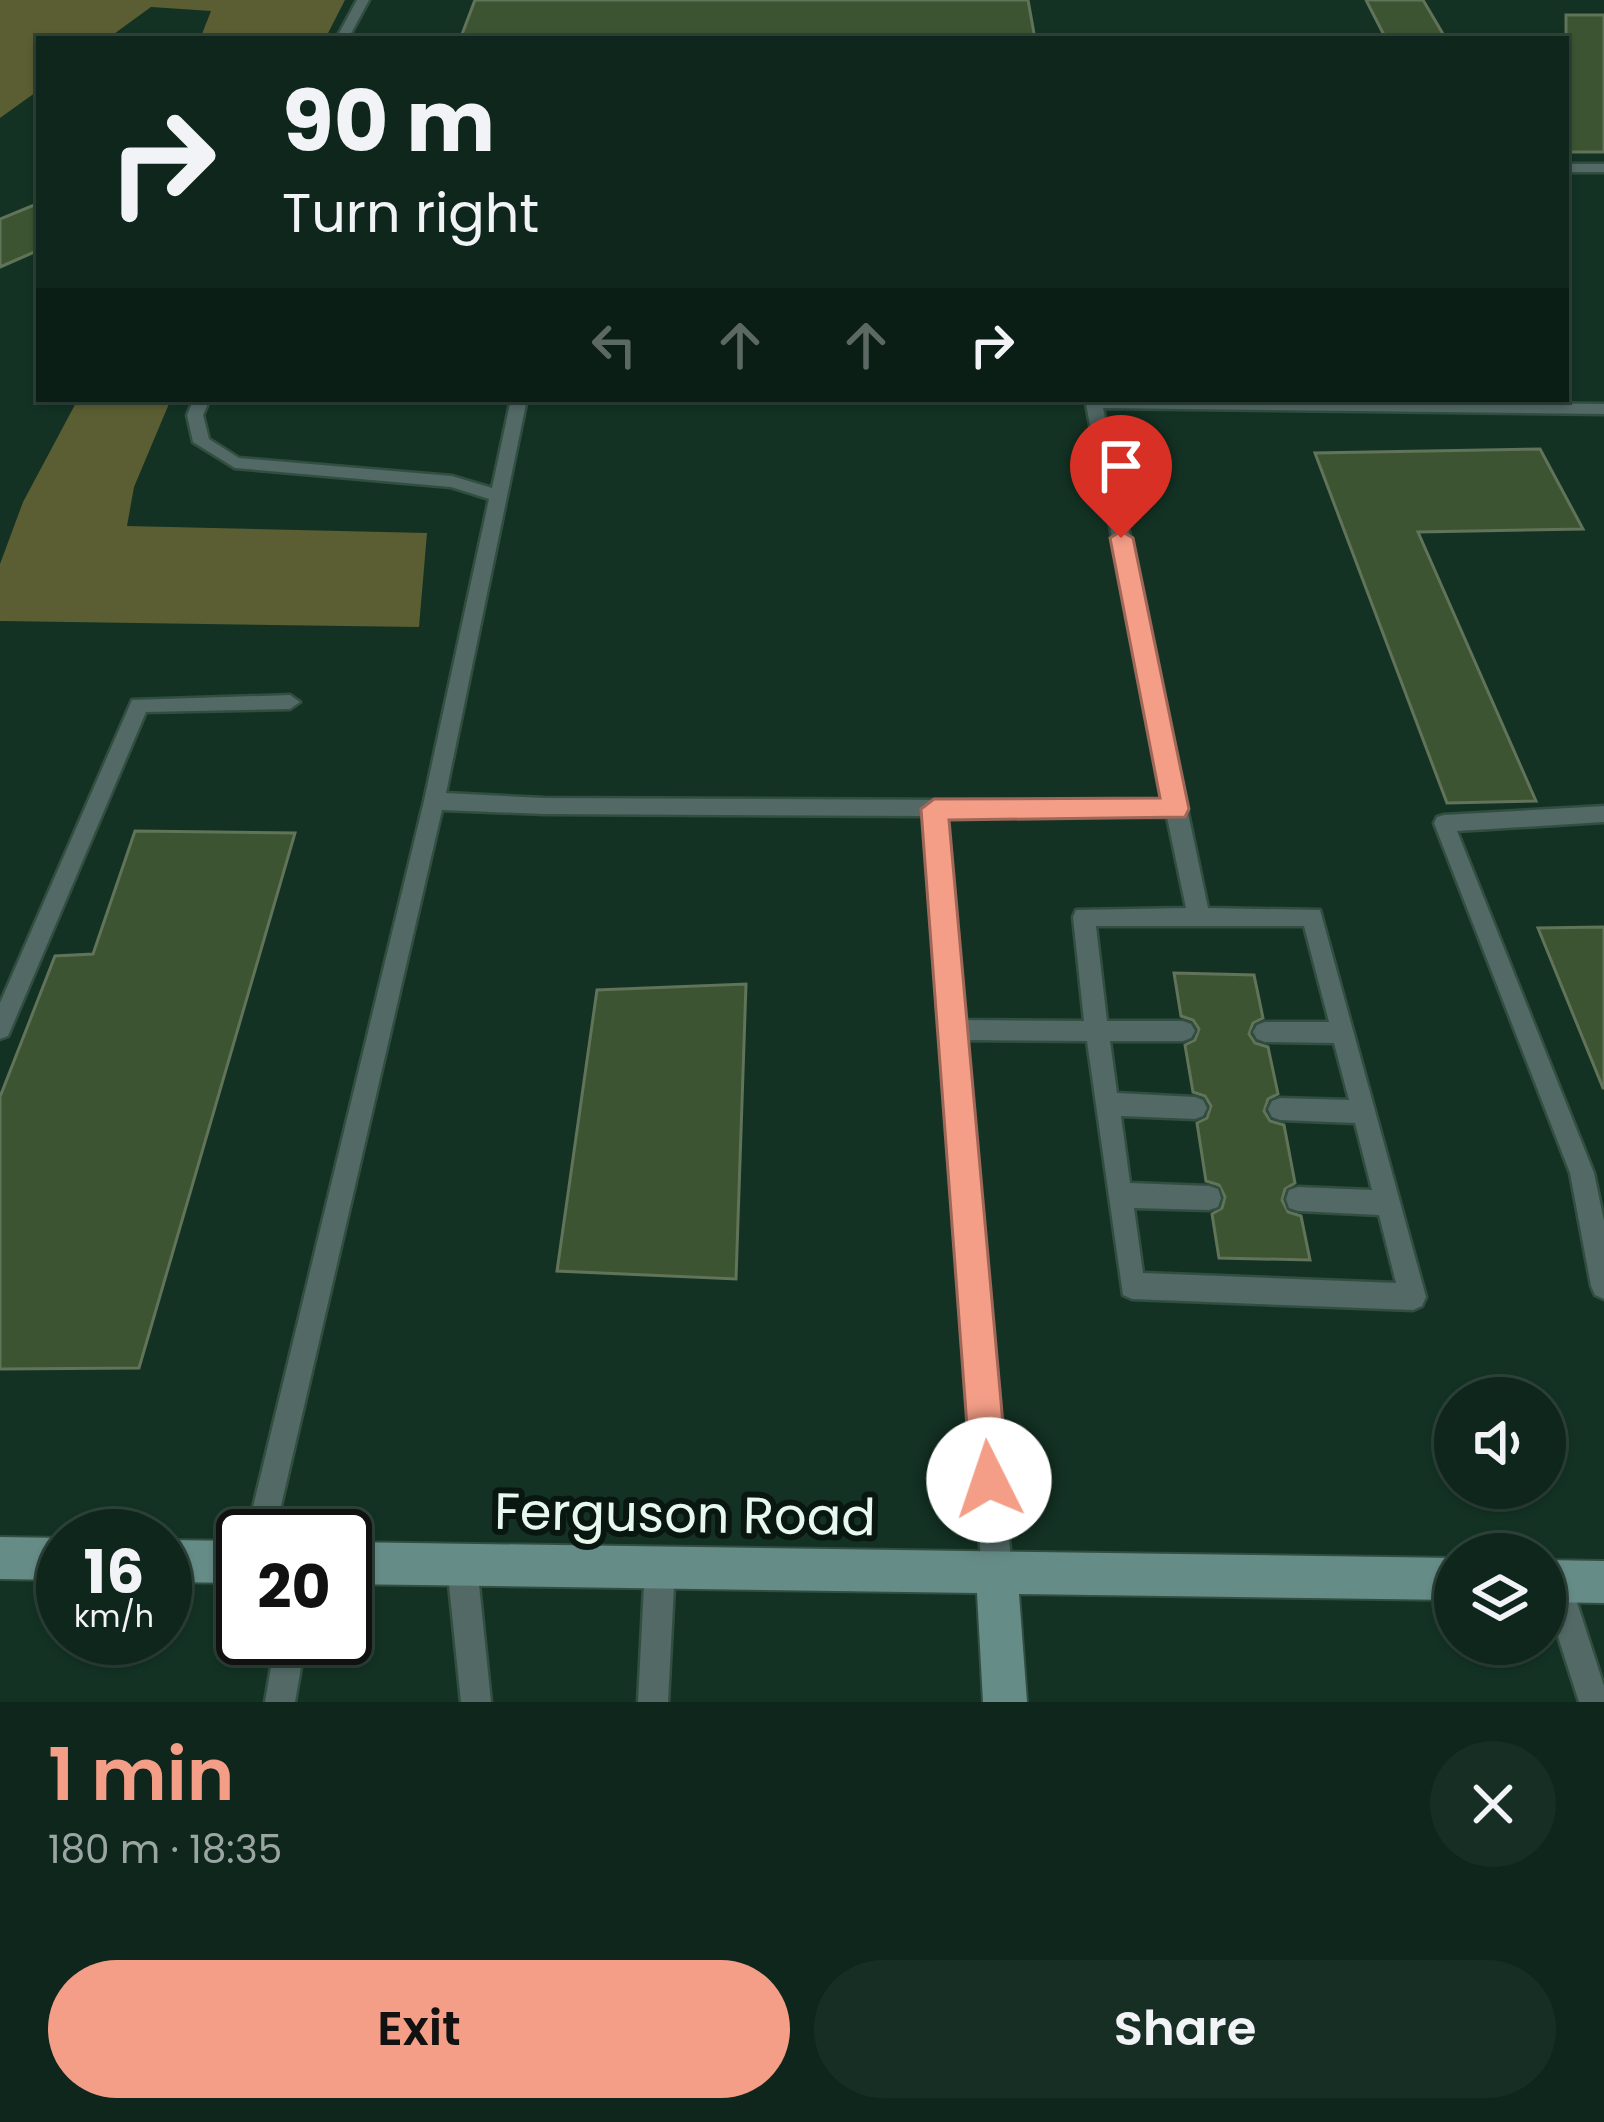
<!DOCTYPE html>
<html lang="en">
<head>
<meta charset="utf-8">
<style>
	body { margin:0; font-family:Poppins,sans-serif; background:#172e24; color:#f1f3f6; height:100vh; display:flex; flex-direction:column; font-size:45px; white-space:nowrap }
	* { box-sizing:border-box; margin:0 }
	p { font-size:39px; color:#9ba5a3 }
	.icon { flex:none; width:66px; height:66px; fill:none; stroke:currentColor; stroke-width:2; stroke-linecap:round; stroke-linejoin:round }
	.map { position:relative; height:1702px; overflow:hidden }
	.sheet { display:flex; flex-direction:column; background:#0e261b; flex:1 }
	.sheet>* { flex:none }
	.hud { position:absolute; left:36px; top:36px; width:1533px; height:366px; border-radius:0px; box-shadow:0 3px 9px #0004,0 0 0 3px #2e433a; background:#0e261b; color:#f1f3f6; overflow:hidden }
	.fabs { position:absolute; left:1434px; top:1377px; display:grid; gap:24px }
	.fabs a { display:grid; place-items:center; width:132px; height:132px; border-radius:50%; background:#0e261b; box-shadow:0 3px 9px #0004,0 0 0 3px #2e433a; font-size:60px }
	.speed { position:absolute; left:36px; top:1509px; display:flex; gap:24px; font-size:60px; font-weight:700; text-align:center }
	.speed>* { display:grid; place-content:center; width:156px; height:156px; border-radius:50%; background:#0e261b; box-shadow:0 3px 9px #0004,0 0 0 3px #2e433a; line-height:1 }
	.speed small { font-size:30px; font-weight:400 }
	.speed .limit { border:6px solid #111; border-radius:18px; background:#fff; color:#111 }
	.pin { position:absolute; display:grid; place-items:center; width:102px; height:102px; color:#fff; margin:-123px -51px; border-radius:50% 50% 50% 0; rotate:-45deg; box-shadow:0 0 12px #0007 }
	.pin .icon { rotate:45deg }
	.me { position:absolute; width:132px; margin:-66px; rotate:356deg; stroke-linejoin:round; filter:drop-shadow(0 0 9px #0008) }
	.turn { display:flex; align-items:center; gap:42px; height:252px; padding:0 48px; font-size:54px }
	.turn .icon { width:156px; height:156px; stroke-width:2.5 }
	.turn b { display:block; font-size:84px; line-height:102px }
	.lanes { display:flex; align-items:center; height:114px; padding:0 48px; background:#0003; justify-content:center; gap:60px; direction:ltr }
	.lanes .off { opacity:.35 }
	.round { display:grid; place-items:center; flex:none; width:126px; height:126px; border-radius:63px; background:#172e24 }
	.overview { display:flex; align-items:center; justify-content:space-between; height:204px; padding:0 48px }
	h1 { font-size:72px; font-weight:600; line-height:90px; color:#f49e87 }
	.primary-button { display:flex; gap:24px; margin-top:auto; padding:24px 48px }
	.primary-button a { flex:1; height:138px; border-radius:72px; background:#f49e87; color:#111; font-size:48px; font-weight:600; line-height:138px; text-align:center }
	.primary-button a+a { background:#172e24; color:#f1f3f6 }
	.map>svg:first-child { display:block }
</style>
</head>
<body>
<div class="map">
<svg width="1604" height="1702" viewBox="0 0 1604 1702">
	<rect width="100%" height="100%" fill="#133224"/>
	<g fill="#5b5d32">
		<polygon points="0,0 345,0 325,39 200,39 211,11 151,7 107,39 39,39 39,90 0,118"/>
		<polygon points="78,399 171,399 134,487 127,526 427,533 419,627 0,621 0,564 23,502"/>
	</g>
	<g fill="#3c5431" stroke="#617359" stroke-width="3">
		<polygon points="475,0 1028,0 1035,39 461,37"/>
		<polygon points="1366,0 1423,0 1446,39 1386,39"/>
		<rect x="1566" y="15" width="38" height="137"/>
		<polygon points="39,203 39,250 0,267 0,219"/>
		<polygon points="1540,449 1583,529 1418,532 1536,801 1447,803 1315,453"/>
		<polygon points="135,831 295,833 139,1368 0,1369 0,1097 55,956 93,954"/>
		<polygon points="1604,927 1604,1088 1603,1088 1538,928"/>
		<polygon points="1174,973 1254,975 1263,1018 1253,1023 1249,1034 1255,1043 1268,1047 1278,1094 1268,1099 1264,1111 1270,1121 1284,1125 1295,1183 1285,1189 1282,1200 1288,1212 1301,1216 1310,1260 1219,1258 1212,1214 1222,1208 1225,1197 1219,1185 1206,1181 1197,1123 1207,1118 1211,1106 1205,1096 1193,1092 1185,1045 1195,1040 1199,1029 1193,1020 1181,1016"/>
		<polygon points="746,984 736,1279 557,1271 597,990"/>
	</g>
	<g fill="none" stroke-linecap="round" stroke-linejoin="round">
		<g stroke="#314e40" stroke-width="5">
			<g id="lane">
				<polygon points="357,0 369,0 348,39 336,39"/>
				<rect x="1566" y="164" width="38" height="8"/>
				<path d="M194,399H210L203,415L209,439L239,458L452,476L492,488L511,399H527L446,793L544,798L1164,801L1085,399L1604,404V414L1103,408L1208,908L1320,910L1426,1297L1422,1306L1413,1310L1132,1299L1123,1295L1087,1041L965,1040L1012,1572L1007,1582L997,1587L987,1582L982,1572L924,816L544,814L442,810L274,1536H246L424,801L489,499L451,487L235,468L193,442L187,415ZM945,816L1167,817L1186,908L1076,910L1073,917L1084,1021L963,1020ZM1096,926H1304L1329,1022H1265L1257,1025L1253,1032L1257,1039L1265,1042L1334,1043L1349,1100L1280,1098L1272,1101L1268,1109L1272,1117L1280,1120L1355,1123L1372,1190L1298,1187L1289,1190L1286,1199L1289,1208L1298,1211L1379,1215L1396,1283L1143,1273L1134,1208L1209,1210L1218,1207L1221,1198L1218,1189L1209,1186L1130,1183L1121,1116L1195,1119L1203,1116L1207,1108L1203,1100L1195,1097L1117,1093L1110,1041H1183L1191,1038L1195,1031L1191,1024L1183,1021H1107Z"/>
				<polygon points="290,695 300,702 290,709 146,712 11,1029 8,1036 0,1039 0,1003 132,700"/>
				<polygon points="1604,806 1604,822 1457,831 1594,1173 1604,1221 1604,1299 1595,1295 1591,1286 1570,1173 1434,823 1437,817 1444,815"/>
				<polygon points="462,1550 472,1555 477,1565 491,1702 461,1702 447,1565 452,1555"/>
				<polygon points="660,1552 670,1557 675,1567 668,1702 638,1702 645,1567 650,1557"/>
				<polygon points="1555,1566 1565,1571 1570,1581 1604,1686 1604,1702 1579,1702 1545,1596 1545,1571"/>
				<polygon points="276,1638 306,1638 295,1702 265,1702"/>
			</g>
		</g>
		<g stroke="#314e40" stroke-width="4">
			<g id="secondary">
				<polygon points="0,1537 63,1538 63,1580 0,1579"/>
				<polygon points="165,1540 243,1541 243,1583 165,1582"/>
				<polygon points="345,1542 1455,1558 1455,1600 1019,1594 1027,1702 983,1702 977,1593 345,1584"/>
				<polygon points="1545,1560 1604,1561 1604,1603 1545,1602"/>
			</g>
		</g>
		<use href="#lane" fill="#526966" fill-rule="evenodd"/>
		<use href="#secondary" fill="#668c87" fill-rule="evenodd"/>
	</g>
	<polygon fill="#f49e87" stroke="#9f6758" stroke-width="3" points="1121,531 1133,538 1189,809 1185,817 949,820 1008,1480 1002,1493 989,1498 977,1493 971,1480 921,809 934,799 1160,798 1110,538"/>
	<g text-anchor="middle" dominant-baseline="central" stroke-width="12" stroke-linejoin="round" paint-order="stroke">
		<g font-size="51" fill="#e7f9ef" stroke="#0a1710">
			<text transform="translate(685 1514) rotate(1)">Ferguson Road</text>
		</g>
	</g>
</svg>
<div class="fabs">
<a><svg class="icon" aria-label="sound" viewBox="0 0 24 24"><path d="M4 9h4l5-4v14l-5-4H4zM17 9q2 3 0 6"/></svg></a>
<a><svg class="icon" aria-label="layers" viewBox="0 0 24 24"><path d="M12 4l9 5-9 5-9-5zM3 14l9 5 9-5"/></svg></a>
</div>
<div class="speed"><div>16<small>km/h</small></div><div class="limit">20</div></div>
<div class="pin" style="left:1121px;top:538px;background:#d93025"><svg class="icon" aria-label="arrive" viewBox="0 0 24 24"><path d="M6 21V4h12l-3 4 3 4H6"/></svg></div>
<svg class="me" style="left:989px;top:1480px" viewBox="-20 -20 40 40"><circle r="19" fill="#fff"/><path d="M0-13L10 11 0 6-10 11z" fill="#f49e87"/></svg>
<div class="hud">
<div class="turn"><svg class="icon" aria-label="right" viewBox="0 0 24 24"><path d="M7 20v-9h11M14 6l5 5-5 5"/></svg><div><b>90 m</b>Turn right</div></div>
<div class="lanes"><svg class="icon off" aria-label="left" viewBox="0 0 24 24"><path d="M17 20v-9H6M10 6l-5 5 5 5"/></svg><svg class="icon off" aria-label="ahead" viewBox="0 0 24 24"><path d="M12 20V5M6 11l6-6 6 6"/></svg><svg class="icon off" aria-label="ahead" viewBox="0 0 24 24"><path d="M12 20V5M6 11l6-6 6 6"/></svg><svg class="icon" aria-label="right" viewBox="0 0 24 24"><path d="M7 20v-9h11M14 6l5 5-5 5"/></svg></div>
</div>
</div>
<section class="sheet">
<div class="overview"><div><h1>1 min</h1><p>180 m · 18:35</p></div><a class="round"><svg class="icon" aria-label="close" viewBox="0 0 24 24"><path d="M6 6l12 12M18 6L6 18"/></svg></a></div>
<div class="primary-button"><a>Exit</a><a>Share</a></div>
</section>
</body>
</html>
